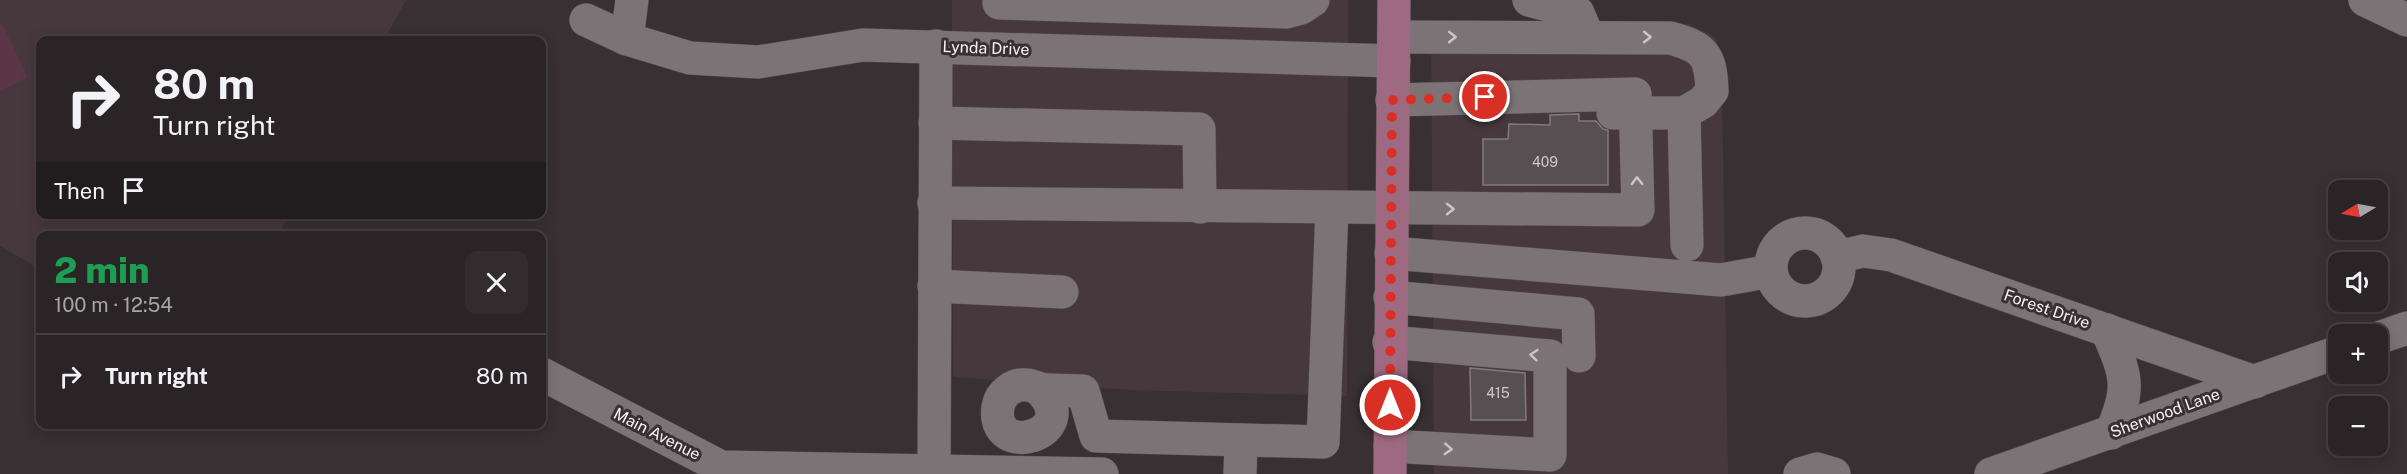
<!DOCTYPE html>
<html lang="en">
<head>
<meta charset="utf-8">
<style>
	body { margin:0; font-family:"Public Sans",sans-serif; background:#322c2e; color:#f1f3f6; height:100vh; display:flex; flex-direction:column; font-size:22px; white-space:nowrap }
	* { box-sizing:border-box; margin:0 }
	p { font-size:20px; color:#a5a4a7 }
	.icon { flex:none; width:33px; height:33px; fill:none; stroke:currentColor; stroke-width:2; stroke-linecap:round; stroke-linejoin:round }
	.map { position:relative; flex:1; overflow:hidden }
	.side { position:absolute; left:36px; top:231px; width:510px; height:198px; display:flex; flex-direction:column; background:#2a2426; border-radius:12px; box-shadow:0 3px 15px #0003,0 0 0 2px #464143 }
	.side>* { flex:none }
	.top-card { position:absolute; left:36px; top:36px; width:510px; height:183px; border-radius:12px; box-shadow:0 3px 15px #0003,0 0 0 2px #464143; background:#2a2426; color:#f1f3f6; overflow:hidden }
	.needle { width:39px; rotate:260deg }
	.controls { position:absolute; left:2328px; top:180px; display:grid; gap:12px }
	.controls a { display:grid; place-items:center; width:60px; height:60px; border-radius:12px; background:#2a2426; box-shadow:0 3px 15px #0003,0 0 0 2px #464143; font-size:30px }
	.pin { position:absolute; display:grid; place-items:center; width:51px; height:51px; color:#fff; margin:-26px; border:3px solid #fff; border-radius:50%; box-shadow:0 2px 6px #0007 }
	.me { position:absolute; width:66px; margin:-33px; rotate:0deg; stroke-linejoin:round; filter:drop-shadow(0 0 4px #0008) }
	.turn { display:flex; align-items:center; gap:21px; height:126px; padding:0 18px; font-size:27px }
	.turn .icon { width:78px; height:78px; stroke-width:2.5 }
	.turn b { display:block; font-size:42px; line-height:51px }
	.then { display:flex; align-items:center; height:57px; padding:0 18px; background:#0003; gap:12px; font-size:22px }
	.round { display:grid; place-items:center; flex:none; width:63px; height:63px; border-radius:12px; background:#322c2e }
	.summary { display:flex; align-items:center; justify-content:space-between; height:102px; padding:0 18px }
	h1 { font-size:36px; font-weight:800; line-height:45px; color:#1e9e55 }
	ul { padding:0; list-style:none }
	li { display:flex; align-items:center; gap:18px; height:84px; padding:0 18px; border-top:2px solid #464143 }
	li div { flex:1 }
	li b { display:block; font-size:22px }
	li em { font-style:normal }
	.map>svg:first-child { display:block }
</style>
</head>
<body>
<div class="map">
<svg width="2407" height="474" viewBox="0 0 2407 474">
	<rect width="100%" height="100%" fill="#383033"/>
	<g fill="#47383e">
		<polygon points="0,0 406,0 384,40 40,40 40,214 289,215 278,235 40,236 40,269 0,246"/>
		<polygon points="952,0 1348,0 1347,396 1130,390 953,377"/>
		<polygon points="1431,21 1689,24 1716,37 1722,89 1728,474 1434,474"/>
	</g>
	<polygon fill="#5b3647" points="2,24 28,78 0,91 0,25"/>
	<g fill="#574f52" stroke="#837a7e" stroke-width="1.5">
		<polygon points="1579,114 1579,121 1596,121 1603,129 1608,130 1608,185 1483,185 1483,139 1508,139 1509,124 1550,125 1550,115"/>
		<polygon points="1470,368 1525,373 1526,420 1471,420"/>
	</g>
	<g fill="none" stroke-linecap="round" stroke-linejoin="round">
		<g stroke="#534c4f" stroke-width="34">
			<g id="minor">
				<polyline points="1529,0 1578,13 1588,37"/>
				<polyline points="2365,0 2407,20"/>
				<polyline points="999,3 1286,12 1301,8 1313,0"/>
				<polyline points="586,20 627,39 690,58 758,62 863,45 1394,61"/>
				<path d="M1394,37L1670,38C1704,47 1711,55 1712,91L1703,102L1684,113H1613"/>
				<polyline points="627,39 632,0"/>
				<polyline points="1684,113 1687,245"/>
				<polyline points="935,123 1199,129 1200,207"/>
				<polyline points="934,203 1638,210 1635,94 1392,100"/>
				<circle cx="1805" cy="267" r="34"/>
				<polyline points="1391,253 1721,280 1771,271"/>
				<polyline points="1837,257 1863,251 1891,255 2255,382"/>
				<polyline points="934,286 1062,292"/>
				<polyline points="1390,297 1578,314 1579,356"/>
				<path d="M2107,330C2126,375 2132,386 2111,433"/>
				<polyline points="2378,338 2407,328"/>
				<polyline points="1389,342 1550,356 1550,455 1390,446"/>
				<polyline points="542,374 721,467 1102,474"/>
				<path d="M1039,389C1086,434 990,462 998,407C1000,393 1014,383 1028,385C1033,386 1037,388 1041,389C1055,391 1069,390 1083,391L1096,436L1323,442L1332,208"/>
				<polyline points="934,474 936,46"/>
				<polyline points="1240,474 1241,440"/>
				<polyline points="1800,474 1817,469 1834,474"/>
				<polyline points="1991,474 2338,352"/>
			</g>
		</g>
		<g stroke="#534c4f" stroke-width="34">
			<polyline id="major" points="1390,474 1394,0"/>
		</g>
		<use href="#minor" stroke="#7c7377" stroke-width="33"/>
		<use href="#major" stroke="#9e6a82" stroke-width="33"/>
	</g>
	<defs><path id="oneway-chevron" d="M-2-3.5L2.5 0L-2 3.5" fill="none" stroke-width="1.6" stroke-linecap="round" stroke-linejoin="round" transform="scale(1.5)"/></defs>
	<g stroke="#cbc5c8">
		<use href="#oneway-chevron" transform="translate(1452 37)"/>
		<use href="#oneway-chevron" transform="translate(1647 37)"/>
		<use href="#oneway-chevron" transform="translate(1637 181) rotate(-91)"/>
		<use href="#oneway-chevron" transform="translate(1450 209)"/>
		<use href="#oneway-chevron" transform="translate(1534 355) rotate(-175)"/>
		<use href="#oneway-chevron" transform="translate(1448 449) rotate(3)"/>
	</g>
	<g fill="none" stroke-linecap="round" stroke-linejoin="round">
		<polyline stroke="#d93025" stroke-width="10" stroke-dasharray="0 18" points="1390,405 1392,100 1485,97"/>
	</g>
	<g text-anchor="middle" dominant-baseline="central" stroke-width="6" stroke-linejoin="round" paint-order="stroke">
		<g font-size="14" fill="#cec8cb">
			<text x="1545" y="162">409</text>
			<text x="1498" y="393">415</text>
		</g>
		<g font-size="16" fill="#f6f1f3" stroke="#383033">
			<text transform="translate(986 48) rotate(2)">Lynda Drive</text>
			<text transform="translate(2047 309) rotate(19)">Forest Drive</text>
			<text transform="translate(2165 413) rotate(-20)">Sherwood Lane</text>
			<text transform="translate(657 434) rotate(27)">Main Avenue</text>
		</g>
	</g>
</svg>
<div class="controls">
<a><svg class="needle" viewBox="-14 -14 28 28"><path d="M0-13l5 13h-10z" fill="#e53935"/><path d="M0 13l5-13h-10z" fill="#a5a4a7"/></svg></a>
<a><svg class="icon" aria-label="sound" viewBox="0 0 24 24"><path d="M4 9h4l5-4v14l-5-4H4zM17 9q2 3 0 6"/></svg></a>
<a>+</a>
<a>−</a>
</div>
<div class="pin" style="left:1485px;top:97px;background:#d93025"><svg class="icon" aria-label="arrive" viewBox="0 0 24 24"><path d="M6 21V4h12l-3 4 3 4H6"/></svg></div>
<svg class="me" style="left:1390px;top:405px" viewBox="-20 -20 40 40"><circle r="17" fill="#d93025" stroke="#fff" stroke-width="3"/><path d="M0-11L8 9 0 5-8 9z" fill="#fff"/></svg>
<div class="top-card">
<div class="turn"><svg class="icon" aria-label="right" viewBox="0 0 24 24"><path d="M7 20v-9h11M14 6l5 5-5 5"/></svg><div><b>80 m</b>Turn right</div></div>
<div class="then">Then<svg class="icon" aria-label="arrive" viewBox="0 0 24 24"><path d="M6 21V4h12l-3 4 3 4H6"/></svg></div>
</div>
<section class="side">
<div class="summary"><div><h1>2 min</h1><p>100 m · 12:54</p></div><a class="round"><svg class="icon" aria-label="close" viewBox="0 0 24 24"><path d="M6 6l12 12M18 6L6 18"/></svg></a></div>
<ul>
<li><svg class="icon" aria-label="right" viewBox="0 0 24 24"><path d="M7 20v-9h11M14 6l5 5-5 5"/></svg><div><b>Turn right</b></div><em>80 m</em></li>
</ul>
</section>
</div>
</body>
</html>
